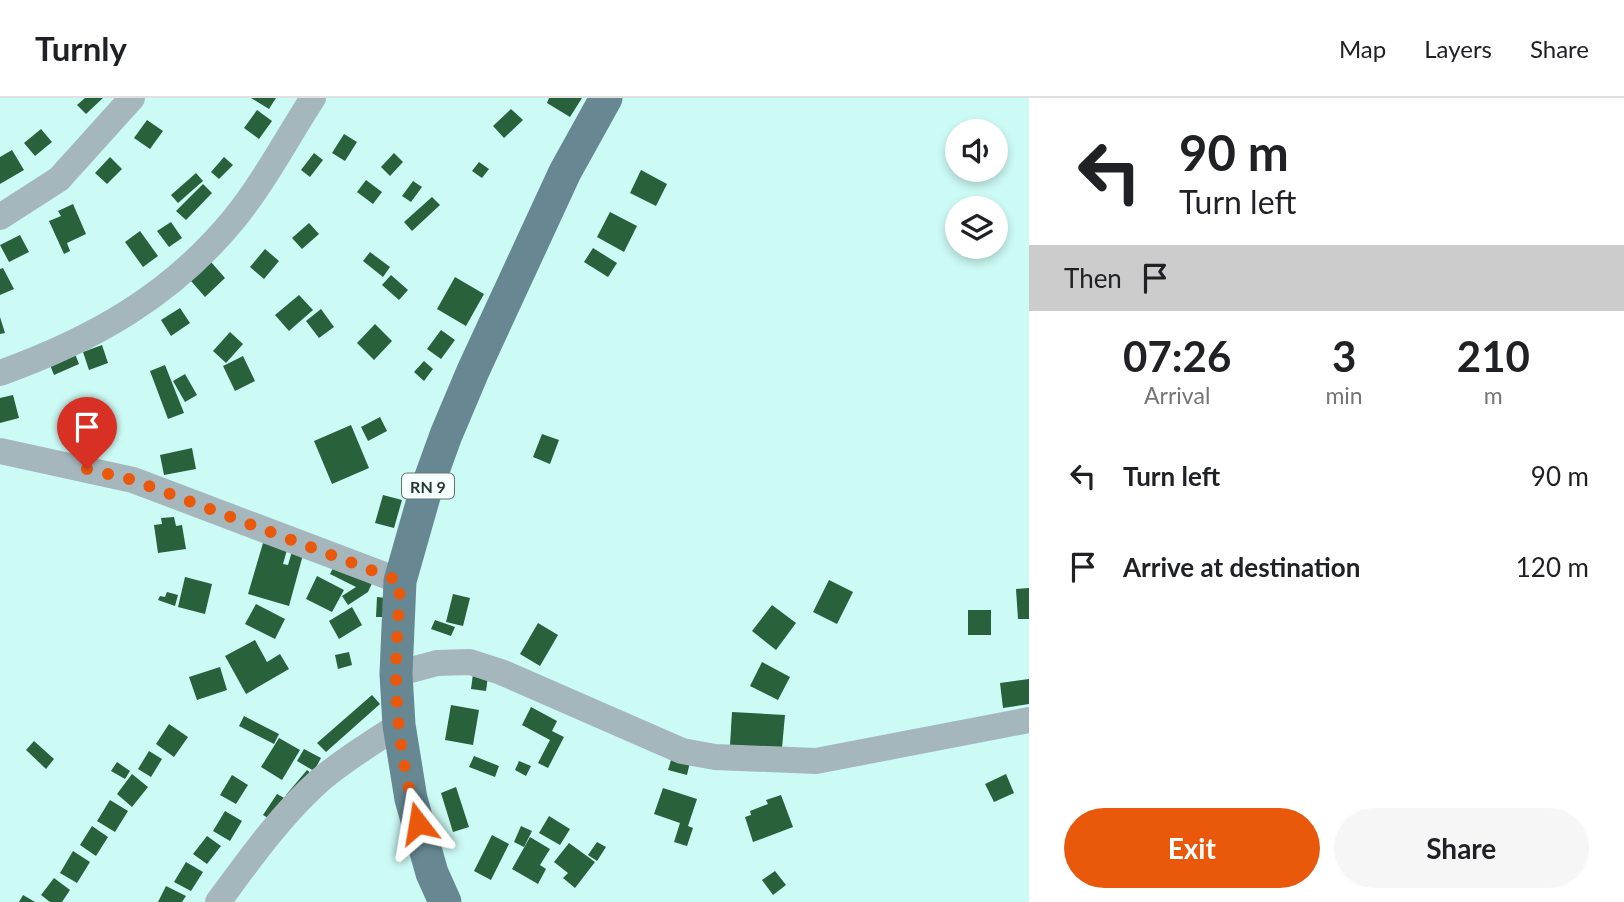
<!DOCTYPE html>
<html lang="en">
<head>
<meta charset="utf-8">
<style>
	body { margin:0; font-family:Lato,sans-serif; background:#f6f6f6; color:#202124; height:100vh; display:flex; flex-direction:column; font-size:26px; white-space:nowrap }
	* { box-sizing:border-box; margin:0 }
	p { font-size:23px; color:#757577 }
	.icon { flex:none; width:38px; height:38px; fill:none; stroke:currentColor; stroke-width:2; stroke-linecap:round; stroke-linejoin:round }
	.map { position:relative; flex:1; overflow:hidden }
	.drawer { display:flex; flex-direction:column; background:#fff; width:595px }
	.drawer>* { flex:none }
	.hud { background:#fff; color:#202124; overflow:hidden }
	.tools { position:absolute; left:945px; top:21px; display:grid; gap:14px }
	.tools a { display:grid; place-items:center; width:63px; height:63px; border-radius:50%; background:#fff; box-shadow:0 4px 10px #0003; font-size:35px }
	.pin { position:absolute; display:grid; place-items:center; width:60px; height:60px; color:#fff; margin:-72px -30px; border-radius:50% 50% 50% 0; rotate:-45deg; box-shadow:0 0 7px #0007 }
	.pin .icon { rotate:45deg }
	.me { position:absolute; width:77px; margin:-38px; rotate:346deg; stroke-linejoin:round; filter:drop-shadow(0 0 5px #0008) }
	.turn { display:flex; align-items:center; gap:24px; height:147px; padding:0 35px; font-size:32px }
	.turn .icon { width:91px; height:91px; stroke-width:2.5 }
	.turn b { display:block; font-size:49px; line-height:60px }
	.then { display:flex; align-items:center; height:66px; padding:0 35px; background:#0003; gap:14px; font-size:26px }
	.eta { display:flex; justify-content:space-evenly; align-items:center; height:119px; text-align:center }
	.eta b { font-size:42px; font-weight:700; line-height:49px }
	.cta { display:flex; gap:14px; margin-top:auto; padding:14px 35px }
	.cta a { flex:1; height:80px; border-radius:42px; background:#ea580c; color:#fff; font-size:28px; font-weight:700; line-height:80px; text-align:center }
	.cta a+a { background:#f6f6f6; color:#202124 }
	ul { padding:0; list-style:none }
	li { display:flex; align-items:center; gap:21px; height:91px; padding:0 35px }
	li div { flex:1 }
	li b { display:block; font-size:26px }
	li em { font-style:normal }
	header { display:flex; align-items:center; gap:42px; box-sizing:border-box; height:98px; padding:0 35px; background:#fff; border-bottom:2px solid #e0e0e0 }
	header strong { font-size:33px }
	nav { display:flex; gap:38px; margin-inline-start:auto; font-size:24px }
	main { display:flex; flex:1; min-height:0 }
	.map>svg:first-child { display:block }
</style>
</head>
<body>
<header>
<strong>Turnly</strong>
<nav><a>Map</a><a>Layers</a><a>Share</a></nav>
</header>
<main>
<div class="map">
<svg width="1029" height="804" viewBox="0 0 1029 804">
	<rect width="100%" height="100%" fill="#ccfaf4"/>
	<g fill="#28613c">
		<polygon points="85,0 103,0 86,16 77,7"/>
		<polygon points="251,0 276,0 269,11"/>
		<polygon points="549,0 582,0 570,19 547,5"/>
		<polygon points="511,11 523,22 504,40 493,28"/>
		<polygon points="257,12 272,23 259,41 244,30"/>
		<polygon points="147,22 163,33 150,51 134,40"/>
		<polygon points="41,31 52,44 35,58 24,45"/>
		<polygon points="344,36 357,44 345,63 332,55"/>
		<polygon points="12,52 24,72 0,86 0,59"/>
		<polygon points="314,55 323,62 310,79 301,72"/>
		<polygon points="394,55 403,64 390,78 381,69"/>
		<polygon points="110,59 122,71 107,86 95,75"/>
		<polygon points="224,59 233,67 219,81 211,74"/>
		<polygon points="479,64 489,71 482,80 472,73"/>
		<polygon points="641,72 667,86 656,108 630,95"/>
		<polygon points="196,75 203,83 178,105 171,97"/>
		<polygon points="366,82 382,94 373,106 357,94"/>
		<polygon points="413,83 422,89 411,104 402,98"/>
		<polygon points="203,86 212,95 186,122 176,113"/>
		<polygon points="432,99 440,107 412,133 404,124"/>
		<polygon points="73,106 86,136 67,145 70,153 64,156 49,123 61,118 58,113"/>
		<polygon points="610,114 637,128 624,154 597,139"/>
		<polygon points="171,124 182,140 169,149 157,133"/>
		<polygon points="309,125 319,136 302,151 292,140"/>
		<polygon points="140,133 158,158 143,169 125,144"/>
		<polygon points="20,137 29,154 9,164 0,147"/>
		<polygon points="593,150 617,165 608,179 584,164"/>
		<polygon points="265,151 279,163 264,181 250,169"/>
		<polygon points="370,154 390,169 383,179 363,163"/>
		<polygon points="211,164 225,180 205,199 191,183"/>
		<polygon points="3,170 14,191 0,197 0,171"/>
		<polygon points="391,177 408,192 399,202 382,187"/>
		<polygon points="455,179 484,196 466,228 437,211"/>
		<polygon points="299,197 313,212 289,233 275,217"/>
		<polygon points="180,210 190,225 171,238 161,222"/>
		<polygon points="321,211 334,229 319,240 306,223"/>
		<polygon points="0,219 5,235 0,236"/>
		<polygon points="375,226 392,243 374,262 357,245"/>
		<polygon points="441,232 455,242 441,261 427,251"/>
		<polygon points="230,234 243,246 226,265 213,253"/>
		<polygon points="102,247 108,265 89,272 83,254"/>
		<polygon points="73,251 79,266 54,277 48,262"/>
		<polygon points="243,258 255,283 235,293 223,268"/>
		<polygon points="424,263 433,271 424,283 414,274"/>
		<polygon points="165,267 184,315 168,321 150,273"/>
		<polygon points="185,276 197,297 185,304 173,283"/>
		<polygon points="13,297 19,320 0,325 0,300"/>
		<polygon points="67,313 88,315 87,336 66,335"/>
		<polygon points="111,316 114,334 92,338 88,321"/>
		<polygon points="380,319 387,333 368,343 361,329"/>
		<polygon points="351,327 369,370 332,386 314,343"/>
		<polygon points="542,336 559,342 550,366 533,359"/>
		<polygon points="192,350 196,371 164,377 160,357"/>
		<polygon points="383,397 402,402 394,430 375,425"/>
		<polygon points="174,419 176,428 182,427 186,451 158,455 154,427 162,426 161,420"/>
		<polygon points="263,445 287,452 283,466 288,467 293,450 304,453 289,508 248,496"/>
		<polygon points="336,464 373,483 368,494 348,507 342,498 356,489 330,476"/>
		<polygon points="317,478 344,492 332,514 306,501"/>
		<polygon points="185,479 212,486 205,516 178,509"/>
		<polygon points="829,482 853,494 837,526 813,514"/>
		<polygon points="1029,490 1029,521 1018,521 1016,491"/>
		<polygon points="167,494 178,497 175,508 158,502 160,498 165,499"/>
		<polygon points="453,496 470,500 463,528 446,524"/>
		<polygon points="377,499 386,500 385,519 376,519"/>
		<polygon points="256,506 285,521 275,541 245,526"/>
		<polygon points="772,507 796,525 776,552 752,533"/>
		<polygon points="352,509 362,527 339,541 329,523"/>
		<rect x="968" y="512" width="23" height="25"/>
		<polygon points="435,522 455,529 451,538 431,531"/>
		<polygon points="538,525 558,537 540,568 520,556"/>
		<polygon points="255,542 267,564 280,556 289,571 246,596 225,558"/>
		<polygon points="349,554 352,567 338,571 335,557"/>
		<polygon points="762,564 790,579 778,602 750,588"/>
		<polygon points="220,569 227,592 197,602 189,579"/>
		<polygon points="473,576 488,578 486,593 471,591"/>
		<polygon points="1029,581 1029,606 1003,610 1000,585"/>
		<polygon points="372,597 380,606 326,654 317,645"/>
		<polygon points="451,607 479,612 473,647 445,642"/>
		<polygon points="531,609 557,623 552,633 564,639 548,670 538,665 550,642 522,627"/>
		<polygon points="732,614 785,617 782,650 730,647"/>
		<polygon points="244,618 279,636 274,646 239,628"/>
		<polygon points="169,626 188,639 174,659 156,646"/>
		<polygon points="279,640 300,652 282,682 261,669"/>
		<polygon points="34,643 54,661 46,671 26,652"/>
		<polygon points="304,651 321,660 314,673 297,663"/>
		<polygon points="149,653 162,661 151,679 138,671"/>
		<polygon points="474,658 499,668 495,679 469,669"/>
		<polygon points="672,659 690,664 687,677 668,672"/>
		<polygon points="519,663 531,668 526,678 515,672"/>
		<polygon points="117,664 130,673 125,681 111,673"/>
		<polygon points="307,672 313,677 292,702 286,697"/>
		<polygon points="132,676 148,689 132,709 117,696"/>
		<polygon points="1006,676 1014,695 994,704 985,686"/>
		<polygon points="232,677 248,687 236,706 220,697"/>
		<polygon points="456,689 469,729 453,734 441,695"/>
		<polygon points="663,690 697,701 688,728 693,730 687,748 674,744 680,725 654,716"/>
		<polygon points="277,696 286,701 273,723 263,717"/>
		<polygon points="781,697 793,729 753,744 745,719 751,717 750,713 768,706 766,702"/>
		<polygon points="110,702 128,713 115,734 97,723"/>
		<polygon points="225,713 242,723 230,743 213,733"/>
		<polygon points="549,718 570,731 560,747 539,735"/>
		<polygon points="92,728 108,739 96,758 80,747"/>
		<polygon points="521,728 532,733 524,749 514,744"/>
		<polygon points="492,737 509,746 491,782 474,773"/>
		<polygon points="207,738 221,748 207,766 193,756"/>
		<polygon points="530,739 550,751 540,767 546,771 538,786 512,771"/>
		<polygon points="597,744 606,749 597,763 588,757"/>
		<polygon points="569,745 595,764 575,790 563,780 568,775 554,764"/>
		<polygon points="73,753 90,764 77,785 60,775"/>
		<polygon points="186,764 203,774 191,793 174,784"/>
		<polygon points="775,773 786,787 773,797 762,782"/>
		<polygon points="54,780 70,792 62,804 50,804 41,797"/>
		<polygon points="166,788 186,798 182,804 158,804"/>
		<polygon points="23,797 35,804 19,804"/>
	</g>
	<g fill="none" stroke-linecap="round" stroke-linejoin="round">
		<g stroke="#a5b7bd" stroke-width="26">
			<polyline points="0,119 59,81 132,0"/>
			<path d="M0,275C92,242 171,198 234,121C264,84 287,40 313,0"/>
			<polyline points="0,353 133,382 400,483"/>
			<polyline points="396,576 437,565 470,564 501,574 682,653 715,659 816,663 1029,622"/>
			<path d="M218,804C249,762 280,718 319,683C343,662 372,645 399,627"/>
		</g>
		<polyline stroke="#678893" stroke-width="33" points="445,804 432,775 411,701 399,627 396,576 400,483 425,395 446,337 473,273 565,74 606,0"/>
	</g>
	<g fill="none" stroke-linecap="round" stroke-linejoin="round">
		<path stroke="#ea580c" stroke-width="12" stroke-dasharray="0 21.6" d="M87,371L133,382L400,483C399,513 396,544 396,575C396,625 404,678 418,725"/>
	</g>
	<g text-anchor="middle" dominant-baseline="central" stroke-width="7" stroke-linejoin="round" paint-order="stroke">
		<rect fill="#f6fffd" stroke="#647472" stroke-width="2" x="402" y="375.5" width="52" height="25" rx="5"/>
		<g font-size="16" font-weight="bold" fill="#263836">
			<text x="428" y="388">RN 9</text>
		</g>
	</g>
</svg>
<div class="tools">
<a><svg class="icon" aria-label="sound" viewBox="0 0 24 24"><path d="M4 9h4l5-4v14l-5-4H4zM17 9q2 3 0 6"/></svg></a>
<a><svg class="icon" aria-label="layers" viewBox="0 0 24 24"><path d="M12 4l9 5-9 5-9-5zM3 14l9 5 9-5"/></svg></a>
</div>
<div class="pin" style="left:87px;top:371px;background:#d93025"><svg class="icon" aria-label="arrive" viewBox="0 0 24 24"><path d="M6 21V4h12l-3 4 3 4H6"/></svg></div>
<svg class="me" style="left:418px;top:725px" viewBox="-20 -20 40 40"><path d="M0-17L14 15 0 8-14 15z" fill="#ea580c" stroke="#fff" stroke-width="4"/></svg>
</div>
<section class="drawer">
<div class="hud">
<div class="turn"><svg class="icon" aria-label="left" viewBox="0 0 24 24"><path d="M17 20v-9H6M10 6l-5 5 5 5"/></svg><div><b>90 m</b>Turn left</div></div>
<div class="then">Then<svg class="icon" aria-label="arrive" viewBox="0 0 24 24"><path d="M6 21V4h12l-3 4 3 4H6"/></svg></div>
</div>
<div class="eta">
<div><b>07:26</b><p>Arrival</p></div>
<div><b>3</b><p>min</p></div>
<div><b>210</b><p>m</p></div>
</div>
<ul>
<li><svg class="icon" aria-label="left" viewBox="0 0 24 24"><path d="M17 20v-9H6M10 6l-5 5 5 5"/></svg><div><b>Turn left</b></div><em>90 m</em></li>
<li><svg class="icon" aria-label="arrive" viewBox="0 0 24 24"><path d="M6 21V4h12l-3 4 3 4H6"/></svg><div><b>Arrive at destination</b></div><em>120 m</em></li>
</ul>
<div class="cta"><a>Exit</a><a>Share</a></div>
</section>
</main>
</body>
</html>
